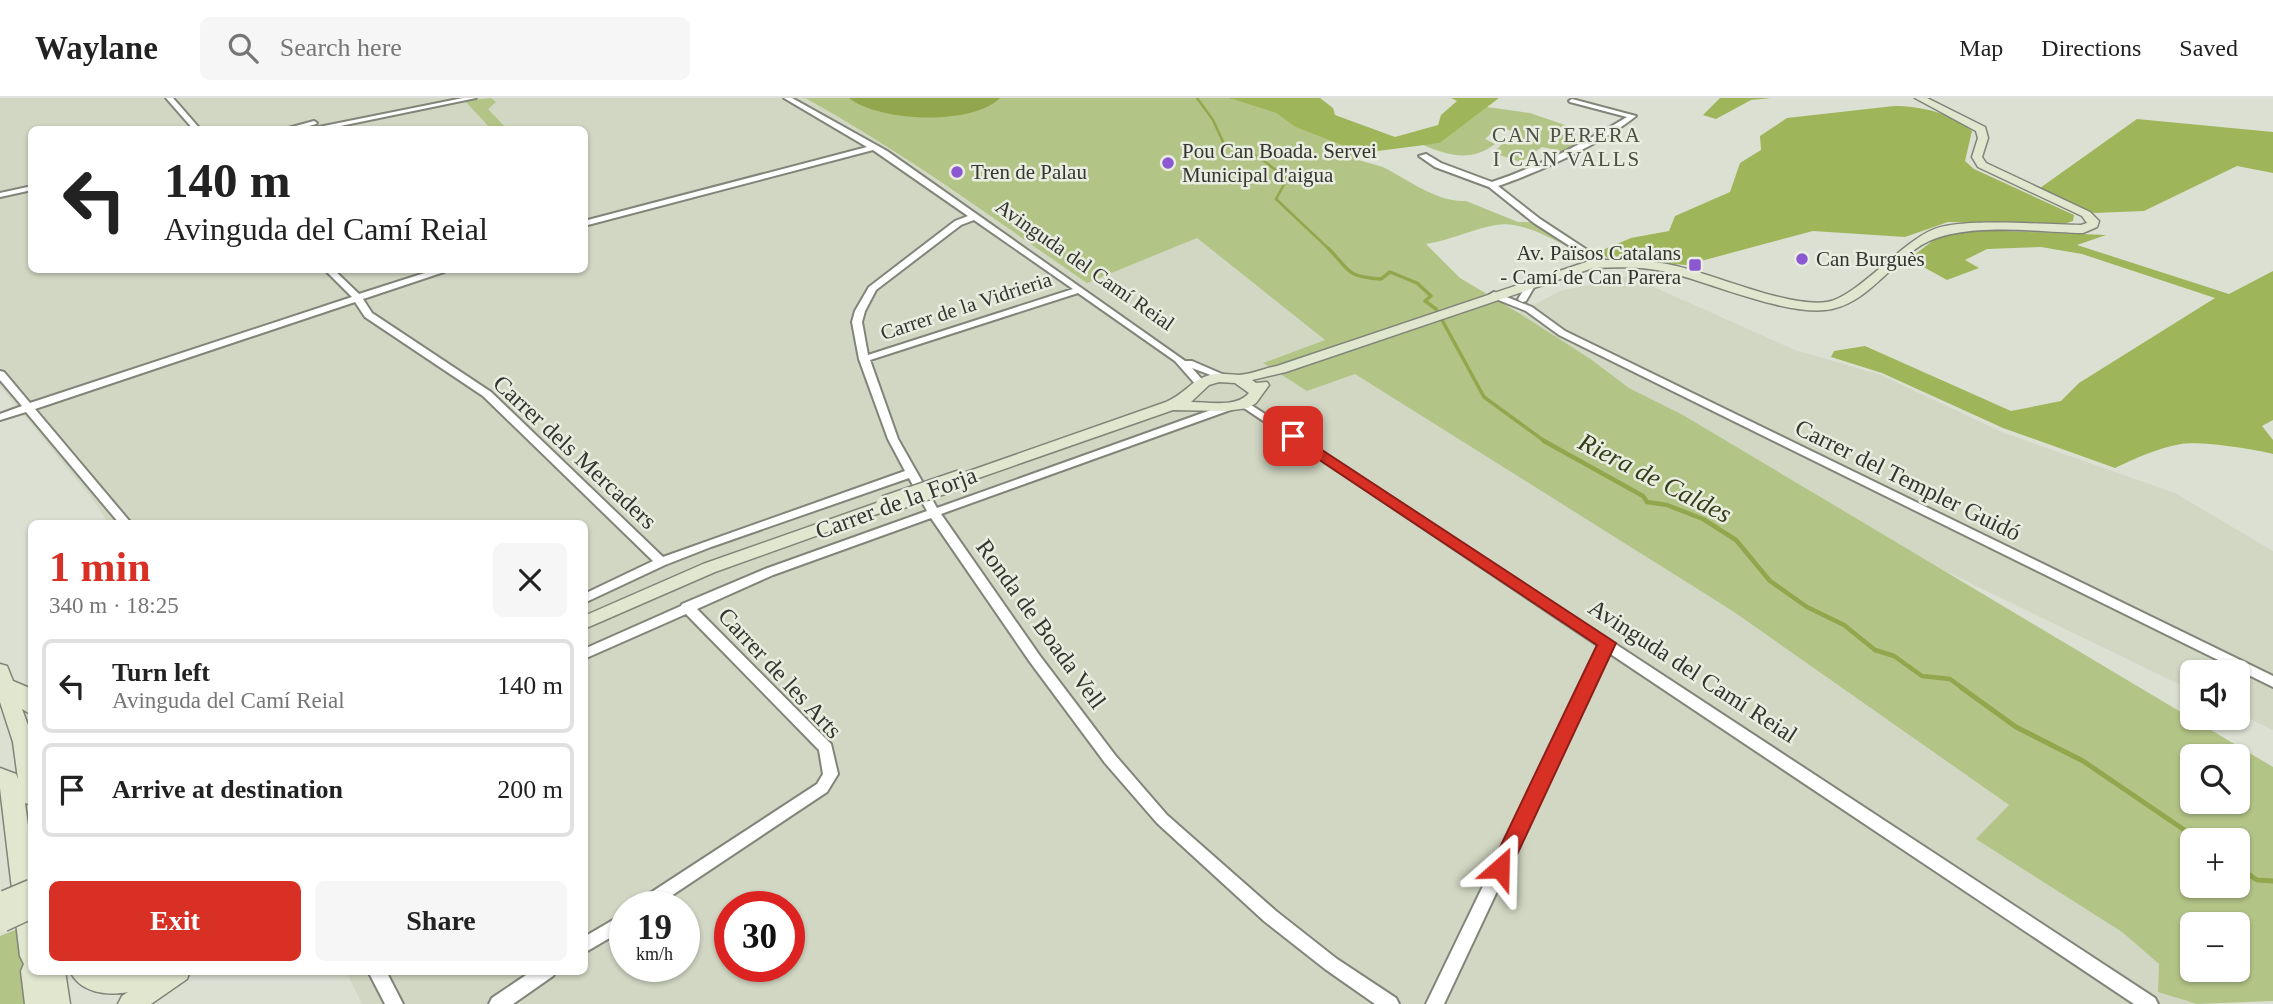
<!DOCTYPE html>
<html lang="en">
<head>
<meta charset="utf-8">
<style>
	body { margin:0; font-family:Georgia,serif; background:#f6f6f6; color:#222; height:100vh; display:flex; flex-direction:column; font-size:26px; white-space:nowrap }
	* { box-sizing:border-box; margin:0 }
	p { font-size:23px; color:#767676 }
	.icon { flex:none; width:38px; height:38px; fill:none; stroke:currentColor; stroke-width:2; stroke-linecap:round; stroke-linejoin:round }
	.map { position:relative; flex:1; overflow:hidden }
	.panel { position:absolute; left:28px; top:422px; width:560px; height:455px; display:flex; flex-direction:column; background:#fff; border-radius:10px; box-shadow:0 2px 5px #0004 }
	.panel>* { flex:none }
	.top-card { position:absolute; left:28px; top:28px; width:560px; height:147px; border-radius:10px; box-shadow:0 2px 5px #0004; background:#fff; color:#222; overflow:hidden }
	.fabs { position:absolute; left:2180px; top:562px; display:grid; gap:14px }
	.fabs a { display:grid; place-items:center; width:70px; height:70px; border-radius:10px; background:#fff; box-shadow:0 2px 5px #0004; font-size:35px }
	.speed { position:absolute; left:609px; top:793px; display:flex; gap:14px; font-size:35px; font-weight:700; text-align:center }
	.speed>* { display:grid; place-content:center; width:91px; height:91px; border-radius:50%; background:#fff; box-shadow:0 2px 5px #0004; line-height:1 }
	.speed small { font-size:18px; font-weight:400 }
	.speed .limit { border:10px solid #d22; background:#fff; color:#111 }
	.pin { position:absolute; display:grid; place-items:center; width:60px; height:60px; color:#fff; margin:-30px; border-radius:14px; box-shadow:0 4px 10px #0006 }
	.me { position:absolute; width:77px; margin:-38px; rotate:25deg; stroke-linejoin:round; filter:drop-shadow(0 0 5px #0008) }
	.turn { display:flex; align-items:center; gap:24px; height:147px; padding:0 21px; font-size:32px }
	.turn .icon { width:91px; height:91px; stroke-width:2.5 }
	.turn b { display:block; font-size:49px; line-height:60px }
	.round { display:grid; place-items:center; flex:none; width:74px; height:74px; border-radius:10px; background:#f6f6f6 }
	.head { display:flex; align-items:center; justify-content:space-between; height:119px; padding:0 21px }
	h1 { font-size:42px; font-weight:700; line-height:52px; color:#d93025 }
	.primary-button { display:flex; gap:14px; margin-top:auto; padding:14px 21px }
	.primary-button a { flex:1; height:80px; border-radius:10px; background:#d93025; color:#fff; font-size:28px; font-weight:700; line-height:80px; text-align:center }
	.primary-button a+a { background:#f6f6f6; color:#222 }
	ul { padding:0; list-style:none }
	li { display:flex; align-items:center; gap:21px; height:94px; margin:0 14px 10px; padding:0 7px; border:4px solid #e0e0e0; border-radius:10px }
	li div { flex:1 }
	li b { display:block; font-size:26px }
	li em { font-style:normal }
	header { display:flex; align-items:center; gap:42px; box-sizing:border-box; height:98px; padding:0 35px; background:#fff; border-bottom:2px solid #e0e0e0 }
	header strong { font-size:33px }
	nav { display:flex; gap:38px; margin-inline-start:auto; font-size:24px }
	.search { width:490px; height:63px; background:#f6f6f6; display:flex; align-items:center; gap:18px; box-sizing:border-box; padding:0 24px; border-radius:10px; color:#767676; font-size:26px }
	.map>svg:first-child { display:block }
</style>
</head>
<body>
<header>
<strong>Waylane</strong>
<div class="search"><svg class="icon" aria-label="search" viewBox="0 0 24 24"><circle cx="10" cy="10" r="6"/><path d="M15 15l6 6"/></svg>Search here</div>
<nav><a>Map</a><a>Directions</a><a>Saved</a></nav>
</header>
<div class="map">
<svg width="2273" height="906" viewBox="0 0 2273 906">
	<rect width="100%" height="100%" fill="#dce0d3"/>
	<g fill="#d1d7c3" fill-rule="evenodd">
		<path d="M0,0H805L846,23L919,70L1087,184L1197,140L1325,242L1264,265L1307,293L1355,275L1731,512L2010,708L1977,741L2122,834L2159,866V894L2197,906H362L346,873H584V425H108L94,403L0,288ZM32,32H584V172H32ZM625,808H684V868H625ZM730,808H789V868H730Z"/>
		<polygon points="1629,178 1795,252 1881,277 2004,335 2175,395 2273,453 2273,632 2238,615 2238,574 2193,574 2193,593 1935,468 1683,317 1629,290 1592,262 1519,215 1560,193"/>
	</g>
	<g fill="#b3c487" fill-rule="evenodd">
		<polygon points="491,0 496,4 488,11 507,31 491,31 465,3"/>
		<path d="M805,0H1228L1276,15L1295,29L1362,55L1355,61C1364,64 1374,66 1383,69C1407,81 1438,105 1466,103L1518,124H1530L1567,145L1575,152C1552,142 1522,122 1496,127C1473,131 1451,142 1426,146L1460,180L1519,215L1592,262L1629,290L1683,317L2273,669V903L2197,906L2158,894L2159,866L2122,834L1976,741L2009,707L1731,512L1355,276L1307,293L1263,265L1325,242L1197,140L1087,185C994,121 903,54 805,0ZM2193,658H2238V704H2193ZM2193,742H2238V788H2193ZM2193,826H2238V872H2193Z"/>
		<path d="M1487,9L1530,15L1568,28L1557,35L1586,42L1566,54L1542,49L1521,64L1493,55L1514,34L1499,28L1485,41L1495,46C1471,65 1446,57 1421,46L1440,45Z"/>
		<polygon points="20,830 31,906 0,906 0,838"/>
	</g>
	<g fill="#9eb55a">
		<polygon points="1228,0 1320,0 1333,10 1335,17 1395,39 1438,27 1441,17 1457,3 1451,0 1499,0 1440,45 1362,55 1295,29 1276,15"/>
		<polygon points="1720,0 1771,0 1751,2 1716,21 1703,17"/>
		<path d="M1894,8C1921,8 1951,15 1972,33L1965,63L1974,71L2074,117L2073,123L2060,127L1948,124L1905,139L1813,133L1686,167L1608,160L1598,154L1631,140L1669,133L1675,118L1730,94L1740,65L1761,52L1760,38L1787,20Z"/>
		<polygon points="2137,21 2273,34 2273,75 2237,68 2144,113 2094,115 2040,90"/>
		<path d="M1978,132L2106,137L2077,147L2229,196L2273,173V322L2262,328L2273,342V356C2253,351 2201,343 2181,346C2158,350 2136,360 2115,370L2003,330L1882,275L1831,259L1834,253L1865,248L2011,313L2061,303L2079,285L2215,200L2082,156L2041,149L1987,151L1965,162L1979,170L1947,182L1909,161L1943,135Z"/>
	</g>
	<path fill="#92a74d" d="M849,0H1000C972,28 879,24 849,0Z"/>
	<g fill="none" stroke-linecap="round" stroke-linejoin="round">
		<polyline stroke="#92a74d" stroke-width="2.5" points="1197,0 1213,22 1225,48 1259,59 1287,81 1276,101 1330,152"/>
		<path stroke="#92a74d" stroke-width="3.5" d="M1328,150C1350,172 1345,179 1381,181L1390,174L1417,185L1431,198L1425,203L1436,211L1484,299L1547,345"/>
		<polyline stroke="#92a74d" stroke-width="4.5" points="1544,343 1643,398 1647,404 1667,407 1703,421 1736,442 1770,483 1807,509 1844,527 1875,552 1894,558 1922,578 1950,581 1965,592"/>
		<g stroke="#92a74d" stroke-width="5">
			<polyline points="1962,590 2016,629 2083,663 2199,742"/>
			<polyline points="2238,769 2257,782 2273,783"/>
		</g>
		<g stroke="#818579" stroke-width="4">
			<g id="street">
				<polygon points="166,0 173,0 201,32 194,32"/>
				<polygon points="463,0 476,0 321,32 304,32"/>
				<path d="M784,0H792L887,53L1185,263H1192L1229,279L1224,282L1192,270L1206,286L1201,289L1197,288L1175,263L1078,195L870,262L898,341L937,410L1225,307H1233L1234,309L1233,311L941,416L1040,558L1115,657L1167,717L1276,813L1337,861L1396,900L1399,906H1375L1325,871L1264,823L1157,725L1105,665L1030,564L931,420L773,477L697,511L831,646L838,676L827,694L656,808H636L638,803L817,686L823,676L819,652L686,516L584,561V551L681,508L682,506L765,471L927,413L909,380L711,449L665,467L584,505V496L653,463L483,298L365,219L355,204L35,311L131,425H119L26,314L0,322V316L22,308L0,282V273L4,274L30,305L352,199L325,172H334L359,196L434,172H445L444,174L363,201L372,215L491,294L663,459L905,373L888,341L859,261L852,224L855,213L869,189L955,123L968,118L873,52L584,128V123L867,49ZM974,122L1073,191L868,257L862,224L865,213L876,192L961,127Z"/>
				<path d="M1572,1L1636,18C1601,46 1541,73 1498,88L1540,121L1604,163V167L1601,168L1534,125L1489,89L1435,69L1419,58L1426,56L1441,65L1492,84C1540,68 1584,45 1627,19L1570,4L1569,3Z"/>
				<polygon points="314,23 317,25 316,26 295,32 281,32"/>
				<polygon points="32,88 32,92 0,99 0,95"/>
				<polygon points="1533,181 1537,184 1526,203 1523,204 1520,203 1518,201 1530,182"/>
				<polygon points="1494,194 1532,209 1565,233 2273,578 2273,589 1559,237 1526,213 1491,199 1489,197"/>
				<polygon points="1245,303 2155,900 2158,906 2134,906 1609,555 1444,906 1426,906 1599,548 1241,308 1241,304"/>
				<polygon points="625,815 625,831 584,855 584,839"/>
				<polygon points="368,873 386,873 403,906 385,906"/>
				<polygon points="532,873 556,873 553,878 513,906 489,906 492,900"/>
			</g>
		</g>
		<g stroke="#818579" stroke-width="3">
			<g id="secondary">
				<path d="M1915,0H1927L1985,29L1988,40L1982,59L1986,65L2090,114L2099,123L2097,129L2083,135C2035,134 1957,122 1917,150C1889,169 1866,204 1832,211C1790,220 1710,184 1667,174C1642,168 1618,169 1593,170L1286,274L1252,282L1256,285L1267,284L1269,287L1256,305L1248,310L1225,313L1173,312L967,384H955L953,381L955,378L1166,304C1183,297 1192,283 1204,279C1216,274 1225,276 1238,277C1250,277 1265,270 1277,268L1592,162C1617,162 1642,161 1667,166C1710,174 1787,210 1827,204C1855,200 1900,146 1932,132C1960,119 2047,127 2081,127L2087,125L2082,118L1978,69L1972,59L1978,40L1976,33ZM1219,284L1235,285L1249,295C1237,310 1208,304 1191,304L1209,287Z"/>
				<polygon points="885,402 891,403 893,407 891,411 715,474 584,531 584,518 703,466"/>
				<polygon points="0,566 7,568 13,583 32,591 32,617 22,611 32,638 32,707 25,705 32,757 32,873 65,873 70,906 25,906 21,873 24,866 20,858 0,690 0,670 16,676 18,681 13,644 0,604"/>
				<path d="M70,873H190L187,881L151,906H118L122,898L128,894C107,898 80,895 70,873Z"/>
			</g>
		</g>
		<use href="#street" fill="#fff" fill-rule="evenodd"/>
		<use href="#secondary" fill="#e1e7cf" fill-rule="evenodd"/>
		<g stroke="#818579" stroke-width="21" stroke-linecap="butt">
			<polyline id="secondary-bridge-far1" points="885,407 961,381"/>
		</g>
		<g stroke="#818579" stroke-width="26" stroke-linecap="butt">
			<g id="secondary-bridge">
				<polyline points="6,804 32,793"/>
				<polyline points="2,822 32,808"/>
			</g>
		</g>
		<use href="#secondary-bridge-far1" stroke="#e1e7cf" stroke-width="18"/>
		<use href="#secondary-bridge" stroke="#e1e7cf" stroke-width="23"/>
	</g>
	<polygon fill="#d93025" stroke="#8d1f18" stroke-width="2" points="1293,333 1616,545 1508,776 1500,778 1493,776 1490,770 1597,547 1288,341 1288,335"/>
	<g fill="#8c58d1" stroke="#e9ede0" stroke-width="2.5">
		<circle cx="1168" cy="65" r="7"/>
		<circle cx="957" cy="74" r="7"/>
		<circle cx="1802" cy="161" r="7"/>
		<rect x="1688" y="160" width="14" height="14" rx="3.5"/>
	</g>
	<g text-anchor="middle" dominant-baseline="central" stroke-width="5" stroke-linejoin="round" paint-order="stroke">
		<g font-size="21" letter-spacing="2" fill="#4b4f44" stroke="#e9ede0">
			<text x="1567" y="37">CAN PERERA<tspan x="1567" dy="24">I CAN VALLS</tspan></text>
		</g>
		<g font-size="21" fill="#343530" stroke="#e9ede0" text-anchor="start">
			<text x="1182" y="53">Pou Can Boada. Servei<tspan x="1182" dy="24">Municipal d'aigua</tspan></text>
			<text x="971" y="74">Tren de Palau</text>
			<text x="1681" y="155" text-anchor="end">Av. Països Catalans<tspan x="1681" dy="24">- Camí de Can Parera</tspan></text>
			<text x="1816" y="161">Can Burguès</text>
		</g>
		<g font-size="21" fill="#343530" stroke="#e9ede0">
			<text transform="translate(1085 167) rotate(35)">Avinguda del Camí Reial</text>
			<text transform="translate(966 208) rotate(-18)">Carrer de la Vidrieria</text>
		</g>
		<g font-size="24" fill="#343530" stroke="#e9ede0">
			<text transform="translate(575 354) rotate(43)">Carrer dels Mercaders</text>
			<text transform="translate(1908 382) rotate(26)">Carrer del Templer Guidó</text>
			<text transform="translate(896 405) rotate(-20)">Carrer de la Forja</text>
			<text transform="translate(1041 526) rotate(54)">Ronda de Boada Vell</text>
			<text transform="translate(1693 573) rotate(33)">Avinguda del Camí Reial</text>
			<text transform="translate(780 575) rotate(47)">Carrer de les Arts</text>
		</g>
		<g font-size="26" font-style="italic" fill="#343d17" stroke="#e9ede0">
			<text transform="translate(1655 380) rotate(27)">Riera de Caldes</text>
		</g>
	</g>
</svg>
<div class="fabs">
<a><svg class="icon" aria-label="sound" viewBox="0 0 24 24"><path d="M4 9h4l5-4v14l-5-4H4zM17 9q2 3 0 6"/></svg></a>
<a><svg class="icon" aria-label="search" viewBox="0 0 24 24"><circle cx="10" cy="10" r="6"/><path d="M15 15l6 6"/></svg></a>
<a>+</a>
<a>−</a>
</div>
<div class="speed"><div>19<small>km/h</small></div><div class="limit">30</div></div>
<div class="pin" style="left:1293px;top:338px;background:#d93025"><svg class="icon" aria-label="arrive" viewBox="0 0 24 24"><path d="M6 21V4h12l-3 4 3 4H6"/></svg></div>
<svg class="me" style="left:1500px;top:770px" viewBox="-20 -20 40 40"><path d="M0-17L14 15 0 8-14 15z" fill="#d93025" stroke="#fff" stroke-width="4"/></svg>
<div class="top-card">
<div class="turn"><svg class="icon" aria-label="left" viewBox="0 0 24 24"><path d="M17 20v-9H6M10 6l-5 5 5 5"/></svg><div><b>140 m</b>Avinguda del Camí Reial</div></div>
</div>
<section class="panel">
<div class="head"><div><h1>1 min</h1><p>340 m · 18:25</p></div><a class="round"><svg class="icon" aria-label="close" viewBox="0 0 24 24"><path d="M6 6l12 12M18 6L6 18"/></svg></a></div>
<ul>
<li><svg class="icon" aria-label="left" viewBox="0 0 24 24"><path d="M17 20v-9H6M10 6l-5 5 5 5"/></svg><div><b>Turn left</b><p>Avinguda del Camí Reial</p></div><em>140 m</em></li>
<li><svg class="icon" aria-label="arrive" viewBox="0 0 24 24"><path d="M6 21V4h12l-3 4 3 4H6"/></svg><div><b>Arrive at destination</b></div><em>200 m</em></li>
</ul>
<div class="primary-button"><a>Exit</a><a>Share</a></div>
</section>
</div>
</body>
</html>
